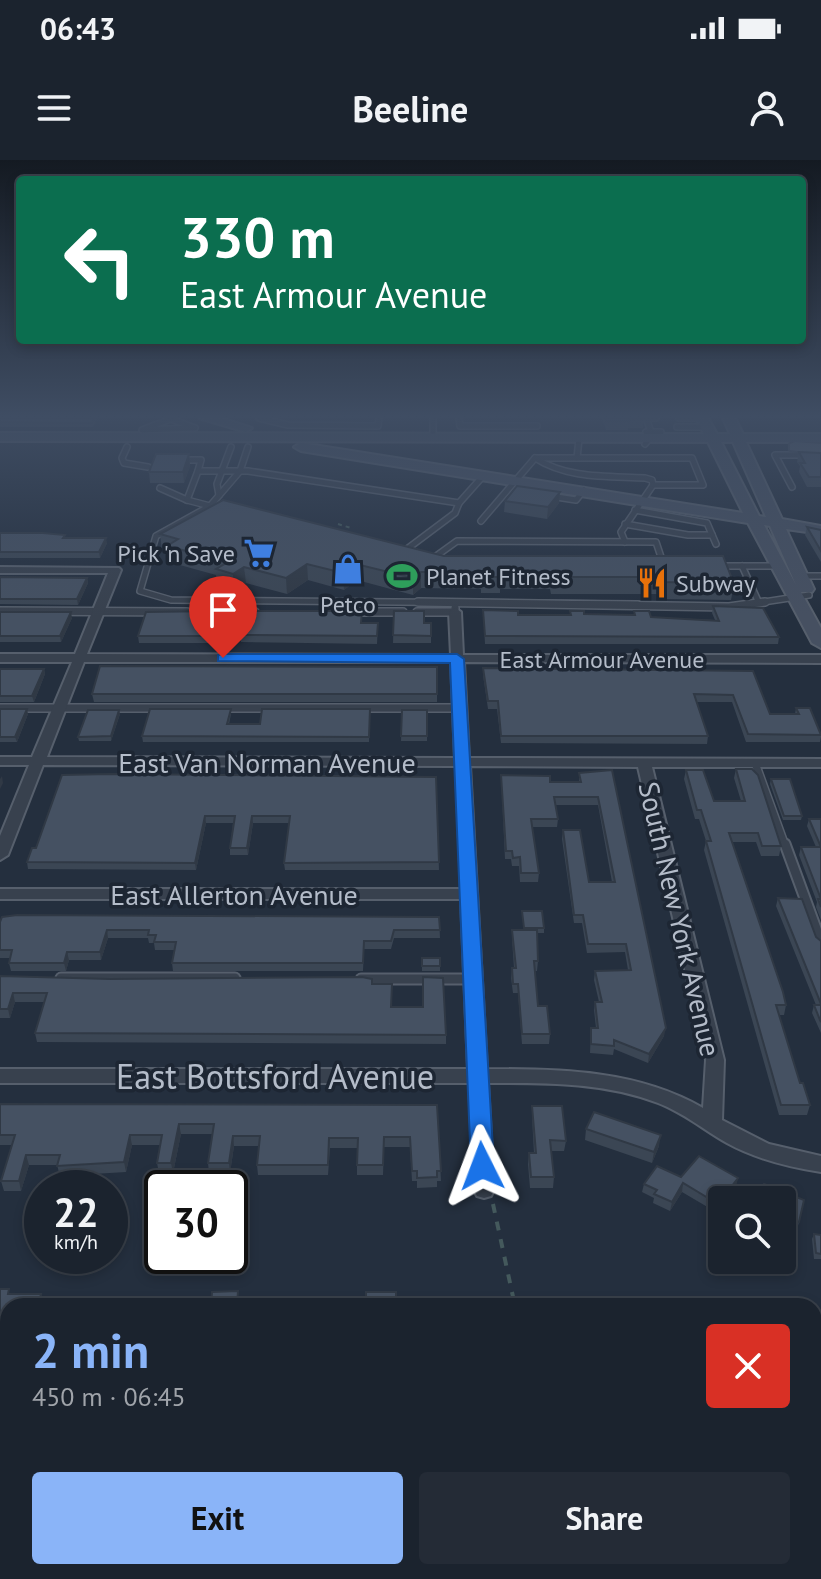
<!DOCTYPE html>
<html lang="en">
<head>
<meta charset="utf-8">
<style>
	body { margin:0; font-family:"PT Sans",sans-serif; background:#242b36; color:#f1f3f6; height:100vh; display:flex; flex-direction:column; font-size:30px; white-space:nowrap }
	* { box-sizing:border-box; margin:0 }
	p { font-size:26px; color:#a0a4aa }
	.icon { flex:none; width:44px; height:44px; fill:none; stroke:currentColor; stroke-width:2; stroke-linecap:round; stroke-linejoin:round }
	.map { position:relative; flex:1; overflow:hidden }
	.side { position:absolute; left:0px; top:1138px; width:822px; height:282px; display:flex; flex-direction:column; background:#1b232e; border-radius:24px 24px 0 0; box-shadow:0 4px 12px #0003,0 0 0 2px #39404a }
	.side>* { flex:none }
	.top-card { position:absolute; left:16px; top:16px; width:790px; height:168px; border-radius:8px; box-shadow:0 4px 12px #0003,0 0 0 2px #39404a; background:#0b6e4f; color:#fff; overflow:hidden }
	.buttons { position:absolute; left:708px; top:1026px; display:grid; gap:16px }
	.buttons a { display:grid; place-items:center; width:88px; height:88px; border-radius:8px; background:#1b232e; box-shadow:0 4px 12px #0003,0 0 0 2px #39404a; font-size:40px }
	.speed { position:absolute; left:24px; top:1010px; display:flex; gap:16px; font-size:40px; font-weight:700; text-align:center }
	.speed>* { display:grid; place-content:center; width:104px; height:104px; border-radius:50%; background:#1b232e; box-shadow:0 4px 12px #0003,0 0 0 2px #39404a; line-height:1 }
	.speed small { font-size:20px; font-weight:400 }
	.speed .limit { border:4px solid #111; border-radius:12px; background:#fff; color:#111 }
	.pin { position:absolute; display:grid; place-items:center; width:68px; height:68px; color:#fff; margin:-82px -34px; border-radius:50% 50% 50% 0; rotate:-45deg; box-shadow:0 0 8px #0007 }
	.pin .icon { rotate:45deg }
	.me { position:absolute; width:88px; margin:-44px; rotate:357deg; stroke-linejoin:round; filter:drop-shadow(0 0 6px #0008) }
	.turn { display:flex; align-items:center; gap:28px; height:168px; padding:0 32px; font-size:36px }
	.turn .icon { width:104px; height:104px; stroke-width:2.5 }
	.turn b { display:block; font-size:56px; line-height:68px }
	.round { display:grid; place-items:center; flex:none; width:84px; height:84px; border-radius:8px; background:#242b36 }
	.summary { display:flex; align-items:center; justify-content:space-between; height:136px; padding:0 32px }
	h1 { font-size:48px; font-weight:800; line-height:60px; color:#8ab4f8 }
	.action { display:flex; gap:16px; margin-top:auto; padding:16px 32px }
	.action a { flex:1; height:92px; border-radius:8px; background:#8ab4f8; color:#111; font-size:32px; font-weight:800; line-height:92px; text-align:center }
	.action a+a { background:#242b36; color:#f1f3f6 }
	.status { display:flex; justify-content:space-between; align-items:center; height:56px; padding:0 40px; background:#1b232e; direction:ltr }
	.status svg { height:22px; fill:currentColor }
	header { display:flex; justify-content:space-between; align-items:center; height:104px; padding:0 32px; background:#1b232e; font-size:36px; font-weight:800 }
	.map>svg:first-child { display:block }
</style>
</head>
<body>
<div class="status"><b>06:43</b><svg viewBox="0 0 49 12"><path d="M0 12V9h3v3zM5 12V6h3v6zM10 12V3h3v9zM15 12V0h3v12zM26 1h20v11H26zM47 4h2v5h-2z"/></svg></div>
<header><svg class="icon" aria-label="menu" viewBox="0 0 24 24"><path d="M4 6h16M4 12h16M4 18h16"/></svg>Beeline<svg class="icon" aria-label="person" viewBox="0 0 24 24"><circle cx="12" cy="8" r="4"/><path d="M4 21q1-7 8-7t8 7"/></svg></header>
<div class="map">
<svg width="821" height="1419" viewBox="0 0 821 1419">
	<rect width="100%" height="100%" fill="#242f3e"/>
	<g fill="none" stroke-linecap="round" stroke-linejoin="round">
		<g stroke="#565f6c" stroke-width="8">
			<g id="lane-far2">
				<polyline points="259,258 288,265 378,266 379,258"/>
				<polyline points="433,258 433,278"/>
				<polyline points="459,258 460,266 537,266"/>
				<polyline points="679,258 702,258"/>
				<polyline points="171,259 195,268 142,270 173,258"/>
				<polyline points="677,267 706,267"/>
				<polyline points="651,272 646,258 656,258"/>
				<polyline points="645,284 649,279 646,272 661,272"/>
				<polyline points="127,287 122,298 124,303 148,307"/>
				<path d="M535,298C568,319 607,316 645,318L652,320L653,325"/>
				<polyline points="577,298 579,279"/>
				<polyline points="182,300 201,300 198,311"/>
				<polyline points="792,327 775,295 821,295"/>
				<polyline points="160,328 187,340"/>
				<polyline points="219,335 217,324 231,287"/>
				<polyline points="550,336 576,340 584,330"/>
				<polyline points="210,346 156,376 140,431 171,440 638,444"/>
				<polyline points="210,346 187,340 198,311 248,311 459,343 483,316"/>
				<polyline points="213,347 210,346 240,311 248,287"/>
				<polyline points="635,350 707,363 716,384"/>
				<polyline points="481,361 535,298 692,298 703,325 653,325 621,372 625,382"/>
				<polyline points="625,364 688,375 712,375"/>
				<polyline points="403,392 455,353 459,343"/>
				<polyline points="432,399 457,381 656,382 664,406"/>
				<polyline points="716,406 779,406"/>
				<polyline points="742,406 759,443"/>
				<polyline points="801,416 821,416"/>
				<polyline points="751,444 809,435"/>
			</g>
		</g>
		<g stroke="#565f6c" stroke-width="10">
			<g id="lane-far1">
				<polyline points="418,442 729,447 765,442"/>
				<polyline points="0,451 187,452"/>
				<polyline points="209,452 255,452"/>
				<polyline points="353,452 403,452"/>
				<polyline points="417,452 455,452 455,448"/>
				<polyline points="0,548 459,548"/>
				<polyline points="755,603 785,686"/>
			</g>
		</g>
		<g stroke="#565f6c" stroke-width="13">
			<g id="lane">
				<polyline points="785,684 821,782"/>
				<polyline points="61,818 235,818"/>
				<polyline points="361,819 473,819"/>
			</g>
		</g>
		<g stroke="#565f6c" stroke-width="4">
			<g id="street">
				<path d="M0,407L119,408L121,410L87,494L451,495L449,452L455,448L461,452L463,495H821V503L464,502L469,598L821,599V607H652L724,900L722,960L769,984L821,996V1012C789,1007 756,999 727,983C704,970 684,953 658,943C604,922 546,923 488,923L494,1030L491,1036L484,1038L477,1036L474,1030L469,923H0V909H468L461,739H0V729H461L456,606L43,605L8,695L0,700V676L29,605H0V597H32L72,502H0V494H75L108,413H0ZM84,502H451L455,598L47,597ZM470,606L638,607L706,900L703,948C637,910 561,909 487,909Z"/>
				<rect x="0" y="1354" width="8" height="26"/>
				<rect x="814" y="1359" width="7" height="26"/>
				<rect x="491" y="1412" width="26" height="7"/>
			</g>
		</g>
		<g stroke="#565f6c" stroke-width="4">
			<g id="secondary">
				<polygon points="199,258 221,258 252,268 246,272"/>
				<path d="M696,258H708L717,274H730L723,258H735L743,274H821V282H746L782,359L821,366V374L786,369L814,429L812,432H801L821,468V488L812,483L748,363L301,291L294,287L301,283L743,353L708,282L0,281V273L704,274ZM721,282H733L766,357L759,356ZM764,365L770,366L796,425Z"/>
			</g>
		</g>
		<g stroke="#414a57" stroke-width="4">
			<polygon id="primary" points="795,282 821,284 821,294 790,290 790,284"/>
		</g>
		<polyline stroke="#44595c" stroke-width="2" stroke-dasharray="4 4" stroke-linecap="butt" points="338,364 351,368"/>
		<polyline stroke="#44595c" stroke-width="4" stroke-dasharray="9 9" stroke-linecap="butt" points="493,1044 515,1146"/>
		<use href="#lane-far2" stroke="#38414e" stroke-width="5"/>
		<use href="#lane-far1" stroke="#38414e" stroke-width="7"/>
		<use href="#lane" stroke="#38414e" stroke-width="9"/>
		<use href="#street" fill="#38414e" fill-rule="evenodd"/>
		<use href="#secondary" fill="#465061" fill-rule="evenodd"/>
		<use href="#primary" fill="#56606e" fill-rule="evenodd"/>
	</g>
	<g fill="#3b4654">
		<polygon points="0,258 97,258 93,267 0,267"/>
		<polygon points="602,258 644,258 643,268 628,268 628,270 606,270"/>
		<polygon points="799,292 821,293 821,327 807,327 799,312 800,306 797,302"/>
		<polygon points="189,294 190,306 184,323 150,323 149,312"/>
		<polygon points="505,341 559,343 547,359 504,352"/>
		<polygon points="807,367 821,370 821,402 805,375"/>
		<polygon points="0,373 65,375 65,378 107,383 100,398 0,398"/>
		<polygon points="160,374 444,396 734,424 731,440 663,439 661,434 551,434 550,429 500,429 500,433 481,433 481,429 421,428 413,435 357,420 344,430 308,420 287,434 246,423 234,430 218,426 216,415 169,402 168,392 162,390"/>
		<polygon points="0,417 87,418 88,423 78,445 0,444"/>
		<polygon points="713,446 779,477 778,484 485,484 483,450 518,455 570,455 570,451 584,454 634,455 634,451 651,457 715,460 712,453"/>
		<polygon points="394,451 424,463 431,463 431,483 393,483"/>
		<polygon points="0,452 72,458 61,482 0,482"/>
		<polygon points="217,458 210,483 139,483 138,476"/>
		<polygon points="362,463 378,463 377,484 241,482 240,475"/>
		<polygon points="437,507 437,542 94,542 92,534"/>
		<polygon points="483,508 753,511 770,554 795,554 796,548 821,574 821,577 820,582 746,582 732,542 697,542 708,576 707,584 501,583 497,549 488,549 483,515"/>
		<polygon points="0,509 44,509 45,514 34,542 0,542"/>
		<polygon points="0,549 28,554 17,582 0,582"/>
		<polygon points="370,549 369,582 143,582 142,576 231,554 229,564 260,564"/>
		<polygon points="402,550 427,550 427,581 401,581"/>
		<polygon points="120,554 111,581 79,581 78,577"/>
		<polygon points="736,609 781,686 779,696 761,696 756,682 732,682 786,845 784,855 779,855 800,923 810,945 807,955 779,955 704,690 706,681 699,659 695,659 684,619 686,610 714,641 741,641 734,618"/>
		<polygon points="612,610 664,876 648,903 614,889 613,895 590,893 591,868 596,868 594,850 595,842 599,842 594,820 595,811 628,810 625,792 587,793 582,763 574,763 562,679 563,670 589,722 612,722 598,645 555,645 558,659 557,667 532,667 539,713 538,722 520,722 519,706 512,706 511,699 505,699 501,615 550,622 579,622 579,613"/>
		<polygon points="62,615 436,617 439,710 285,710 284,703 289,663 253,663 248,695 230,695 230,688 233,663 206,663 196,710 28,709 27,702 36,688"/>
		<polygon points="771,619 802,656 801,660 783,660 770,624"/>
		<polygon points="809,659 821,659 821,760 816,747 817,742 799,695 801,687 816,687 807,666"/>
		<polygon points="778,738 816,777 821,781 821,873 812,853 814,845 816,845 776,746"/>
		<polygon points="522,751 544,768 544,773 537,773 538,801 537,811 535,811 538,846 550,874 549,884 522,884 518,833 513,833 511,818 512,808 514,808 512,779 512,770 524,770"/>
		<polygon points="439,757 440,778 394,778 391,789 364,789 363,811 173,811 172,803 175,790 155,790 154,783 149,783 148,778 108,778 101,800 69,800 66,811 11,811 9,803 10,798 0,798 0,762"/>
		<rect x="422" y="798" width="18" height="13"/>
		<polygon points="0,816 372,824 392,847 446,875 446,884 37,882 35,873 45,842 15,842 10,858 0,858"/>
		<polygon points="0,944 437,945 441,1021 437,1021 437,1027 417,1028 417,1021 412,1021 410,987 384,987 383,1015 357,1015 357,988 330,988 328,1015 258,1015 257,1005 259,986 234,986 230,1013 209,1013 208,1003 212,974 181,974 173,1013 159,1013 157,1003 160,985 132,985 126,1012 60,1016 57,1005 29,1005 21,1031 4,1031 1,1021 12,985 0,985"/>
		<polygon points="532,946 566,981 564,991 551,991 554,1017 553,1028 530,1028 528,1004 529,993 534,993 532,957"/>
		<polygon points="586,969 659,986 652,1003 585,980"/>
		<polygon points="681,1017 736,1027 716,1052 682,1032 670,1051 653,1043 654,1038 642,1032 644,1024"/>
		<polygon points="782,1040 799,1062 796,1073 782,1069"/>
		<polygon points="814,1074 821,1075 821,1099 814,1099 812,1079"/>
		<polygon points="0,1129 11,1134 41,1134 43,1142 53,1142 54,1146 8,1146 8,1171 6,1164 0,1164"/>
		<polygon points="814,1220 821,1220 821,1249 817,1249 814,1236"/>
		<polygon points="814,1252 819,1268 821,1268 821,1304 814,1304"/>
	</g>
	<g fill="#303945">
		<polygon points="189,294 190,306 184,323 183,312"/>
		<polygon points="560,332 559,343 547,359 548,347"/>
		<polygon points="106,378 107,383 100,398 99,392"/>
		<polygon points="307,404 308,420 287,434 286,418"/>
		<polygon points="356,404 357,420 344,430 343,413"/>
		<polygon points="244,407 246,423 234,430 233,414"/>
		<polygon points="421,412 421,428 413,435 413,418"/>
		<polygon points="87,418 88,423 78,445 77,439"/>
		<polygon points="216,451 217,458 210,483 209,476"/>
		<polygon points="71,452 72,458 61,482 60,476"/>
		<polygon points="44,509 45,514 34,542 32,536"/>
		<polygon points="27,549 28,554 17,582 15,577"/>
		<polygon points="119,550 120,554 111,581 111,576"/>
		<polygon points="2,616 3,623 0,629 0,619"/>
		<polygon points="205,656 206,663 196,710 195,703"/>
		<polygon points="252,656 253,663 248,695 247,688"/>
		<polygon points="107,770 108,778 101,800 100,792"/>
		<polygon points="67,792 69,800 66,811 64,803"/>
		<polygon points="13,833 15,842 10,858 8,849"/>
		<polygon points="666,868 664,876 648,903 649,894"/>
		<polygon points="179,964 181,974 173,1013 171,1003"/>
		<polygon points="130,975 132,985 126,1012 124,1002"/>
		<polygon points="661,975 659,986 652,1003 654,992"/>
		<polygon points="233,976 234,986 230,1013 229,1003"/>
		<polygon points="26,995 29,1005 21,1031 19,1021"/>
		<polygon points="738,1018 736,1027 726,1040 722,1040 722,1045 716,1052 718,1044"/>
		<polygon points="683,1023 682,1032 670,1051 672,1042"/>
	</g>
	<g fill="#455162" stroke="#303945" stroke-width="2">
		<polygon points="0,258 94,258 92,263 0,262"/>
		<polygon points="606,258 644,258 644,259 628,259 629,261 606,261"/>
		<polygon points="799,292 821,293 821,317 809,317 800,303 805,303"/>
		<polygon points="156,294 189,294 183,312 149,312"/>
		<polygon points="517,326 560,332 548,347 505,341"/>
		<polygon points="223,340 444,396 723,396 734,424 665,422 663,417 552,417 551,412 500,412 501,417 482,417 482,412 421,412 413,418 356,404 343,413 307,404 286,418 244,407 233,414 216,409 228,402 167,386 178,379 160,374"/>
		<polygon points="807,367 821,370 821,391"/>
		<polygon points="0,373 43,373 65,375 63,378 106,378 99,392 0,392"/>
		<polygon points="0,417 87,418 77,439 0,439"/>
		<polygon points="713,446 763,448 779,477 485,476 483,450 518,451 518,455 571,455 570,451 584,451 584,454 635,455 634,451 649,451 651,457 719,461"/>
		<polygon points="216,451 209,476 138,476 146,452"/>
		<polygon points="246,451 362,451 361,463 378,463 377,476 240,475"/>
		<polygon points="394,451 424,451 424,463 431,463 431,476 393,475"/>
		<polygon points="0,452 71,452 60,476 0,476"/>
		<polygon points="100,506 437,507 437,534 92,534"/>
		<polygon points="483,508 753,511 770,554 799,554 796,548 810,548 821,575 748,574 733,535 694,534 708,576 501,576 498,541 488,541"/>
		<polygon points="0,509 44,509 32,536 0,536"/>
		<polygon points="0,549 27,549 15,577 0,577"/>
		<polygon points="150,549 231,549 227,564 260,564 262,549 370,549 369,577 142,576"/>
		<polygon points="88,550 119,550 111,576 78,577"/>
		<polygon points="402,550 427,550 427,576 401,576"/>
		<polygon points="736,609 752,609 758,615 781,686 762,686 758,673 729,673 783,832 786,845 776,845 800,923 803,923 810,945 781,945 706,681 711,681 701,650 697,650 686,610 703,610 714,641 745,641"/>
		<polygon points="612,610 666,868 649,894 614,880 614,886 591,884 591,868 598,868 595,842 602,842 595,811 631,810 626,784 588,784 583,755 574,755 563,670 580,670 589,722 615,722 598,637 554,637 558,659 531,659 539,713 521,713 520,697 513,698 512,691 506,691 501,615 550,616 550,622 581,622 579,613"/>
		<polygon points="110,614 436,617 439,702 284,703 290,656 252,656 247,688 230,688 235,656 205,656 195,703 27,702 32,688 36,688 62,615"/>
		<polygon points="771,619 790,619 802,656 784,656"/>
		<polygon points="809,659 821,659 821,687"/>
		<polygon points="801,687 821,687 821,747 818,739 821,739"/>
		<polygon points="778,738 802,739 816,777 821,781 821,844"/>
		<polygon points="522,751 542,751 544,768 524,768"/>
		<polygon points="17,755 439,757 440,770 394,770 391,781 364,781 363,803 172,803 176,782 154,782 156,775 148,775 149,770 107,770 100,792 67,792 64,803 9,803 12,790 0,790 0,762 2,757"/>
		<polygon points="512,770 537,770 538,801 534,801 538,846 547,846 550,874 522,874 518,824 513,824 512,808 516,808"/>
		<rect x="422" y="798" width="18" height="8"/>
		<polygon points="0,816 110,819 362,817 372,819 372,824 392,824 391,847 423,847 423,817 443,818 446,875 35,873 47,833 13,833 8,849 0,849"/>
		<polygon points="814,845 821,845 821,862 820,860"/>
		<polygon points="0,944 437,945 441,1011 437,1011 437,1017 417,1018 417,1011 412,1011 410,977 384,977 383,1005 357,1005 358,978 329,978 328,1005 257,1005 260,976 233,976 229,1003 208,1003 214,964 179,964 171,1003 157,1003 162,975 130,975 124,1002 57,1006 60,995 26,995 19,1021 1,1021 15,975 0,975"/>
		<polygon points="532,946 562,946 566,981 550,980 554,1017 531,1017 529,993 536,993"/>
		<polygon points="594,952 661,975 654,992 586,969"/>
		<polygon points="699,996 738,1018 718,1044 683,1023 672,1042 654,1034 657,1030 644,1024 657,1006 681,1017"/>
		<polygon points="764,1024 804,1040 799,1062 782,1057 782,1040 760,1040"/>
		<polygon points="814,1074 821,1075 821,1094 816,1093"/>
		<polygon points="0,1129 9,1129 8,1134 41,1134 39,1142 53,1142 52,1146 8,1146 8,1155 0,1155"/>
		<polygon points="238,1131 237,1146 211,1146 212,1132"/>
		<rect x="366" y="1132" width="30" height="13"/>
		<polygon points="814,1220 821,1220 821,1244 819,1244"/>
		<polygon points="814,1252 815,1252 819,1268 821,1268 821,1292 814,1293"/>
	</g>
	<linearGradient id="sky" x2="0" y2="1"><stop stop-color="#141a22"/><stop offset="0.56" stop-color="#3f4d63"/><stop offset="1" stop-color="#3f4d63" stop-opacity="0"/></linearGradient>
	<rect width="821" height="457" fill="url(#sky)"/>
	<polygon fill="#1a73e8" stroke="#114b97" stroke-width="2" points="223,494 457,494 464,499 494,1006 490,1013 482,1015 474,1013 471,1006 450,503 218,501 218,495"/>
	<defs>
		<g id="supermarket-bare" transform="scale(2.4)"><path d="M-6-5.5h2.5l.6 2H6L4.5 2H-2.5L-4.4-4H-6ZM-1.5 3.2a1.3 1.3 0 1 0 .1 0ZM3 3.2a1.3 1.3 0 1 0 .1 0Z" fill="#3f7fe0" stroke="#1d2633" stroke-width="2.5" paint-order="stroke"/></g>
		<g id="shop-bare" transform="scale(2.4)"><path d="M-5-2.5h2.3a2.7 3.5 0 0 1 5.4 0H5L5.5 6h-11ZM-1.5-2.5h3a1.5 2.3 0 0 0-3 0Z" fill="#3f7fe0" stroke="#1d2633" stroke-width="2.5" paint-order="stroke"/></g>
		<g id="stadium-bare" transform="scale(2.4)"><path d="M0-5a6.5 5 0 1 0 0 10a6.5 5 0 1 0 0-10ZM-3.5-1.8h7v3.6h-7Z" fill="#2e9e5b" stroke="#1d2633" stroke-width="2.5" paint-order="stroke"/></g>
		<g id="restaurant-bare" transform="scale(2.4)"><path d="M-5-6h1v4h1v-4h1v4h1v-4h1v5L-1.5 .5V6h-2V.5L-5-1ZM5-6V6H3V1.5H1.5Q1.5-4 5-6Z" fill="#e8710a" stroke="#1d2633" stroke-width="2.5" paint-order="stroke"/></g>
	</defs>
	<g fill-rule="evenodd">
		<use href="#supermarket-bare" x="259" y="393"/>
		<use href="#shop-bare" x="348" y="409"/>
		<use href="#stadium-bare" x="402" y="416"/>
		<use href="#restaurant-bare" x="652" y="423"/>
	</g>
	<g text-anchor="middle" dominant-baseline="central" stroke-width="7" stroke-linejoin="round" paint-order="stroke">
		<g font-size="24" fill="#b4bcc9" stroke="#1d2633" text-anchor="start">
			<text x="235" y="393" text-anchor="end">Pick 'n Save</text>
			<text x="426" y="416">Planet Fitness</text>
			<text x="676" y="423">Subway</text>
			<text x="348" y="444" text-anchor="middle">Petco</text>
		</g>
		<g font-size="24" fill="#b4bcc9" stroke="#1d2633">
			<text x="602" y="499">East Armour Avenue</text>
		</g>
		<g font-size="28" fill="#b4bcc9" stroke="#1d2633">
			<text x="267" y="602">East Van Norman Avenue</text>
			<text x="234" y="734">East Allerton Avenue</text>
			<text transform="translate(680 759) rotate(77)">South New York Avenue</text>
		</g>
		<g font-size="34" fill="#b4bcc9" stroke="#1d2633">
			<text x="275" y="916">East Bottsford Avenue</text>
		</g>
	</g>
</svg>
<div class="buttons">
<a><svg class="icon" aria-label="search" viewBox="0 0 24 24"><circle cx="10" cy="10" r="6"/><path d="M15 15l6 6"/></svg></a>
</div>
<div class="speed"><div>22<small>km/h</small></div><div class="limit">30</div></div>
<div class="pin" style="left:223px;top:498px;background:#d93025"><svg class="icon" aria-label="arrive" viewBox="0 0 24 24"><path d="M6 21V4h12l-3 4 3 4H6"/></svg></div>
<svg class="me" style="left:482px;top:1006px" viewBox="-20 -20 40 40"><path d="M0-17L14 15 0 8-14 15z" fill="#1a73e8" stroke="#fff" stroke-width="4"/></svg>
<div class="top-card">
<div class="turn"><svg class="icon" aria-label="left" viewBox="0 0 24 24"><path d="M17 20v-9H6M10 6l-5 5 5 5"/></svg><div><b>330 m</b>East Armour Avenue</div></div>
</div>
<section class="side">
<div class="summary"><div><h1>2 min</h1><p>450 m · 06:45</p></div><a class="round" style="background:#d93025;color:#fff"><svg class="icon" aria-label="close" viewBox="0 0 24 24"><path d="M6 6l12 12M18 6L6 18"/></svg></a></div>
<div class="action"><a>Exit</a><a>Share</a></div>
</section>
</div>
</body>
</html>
